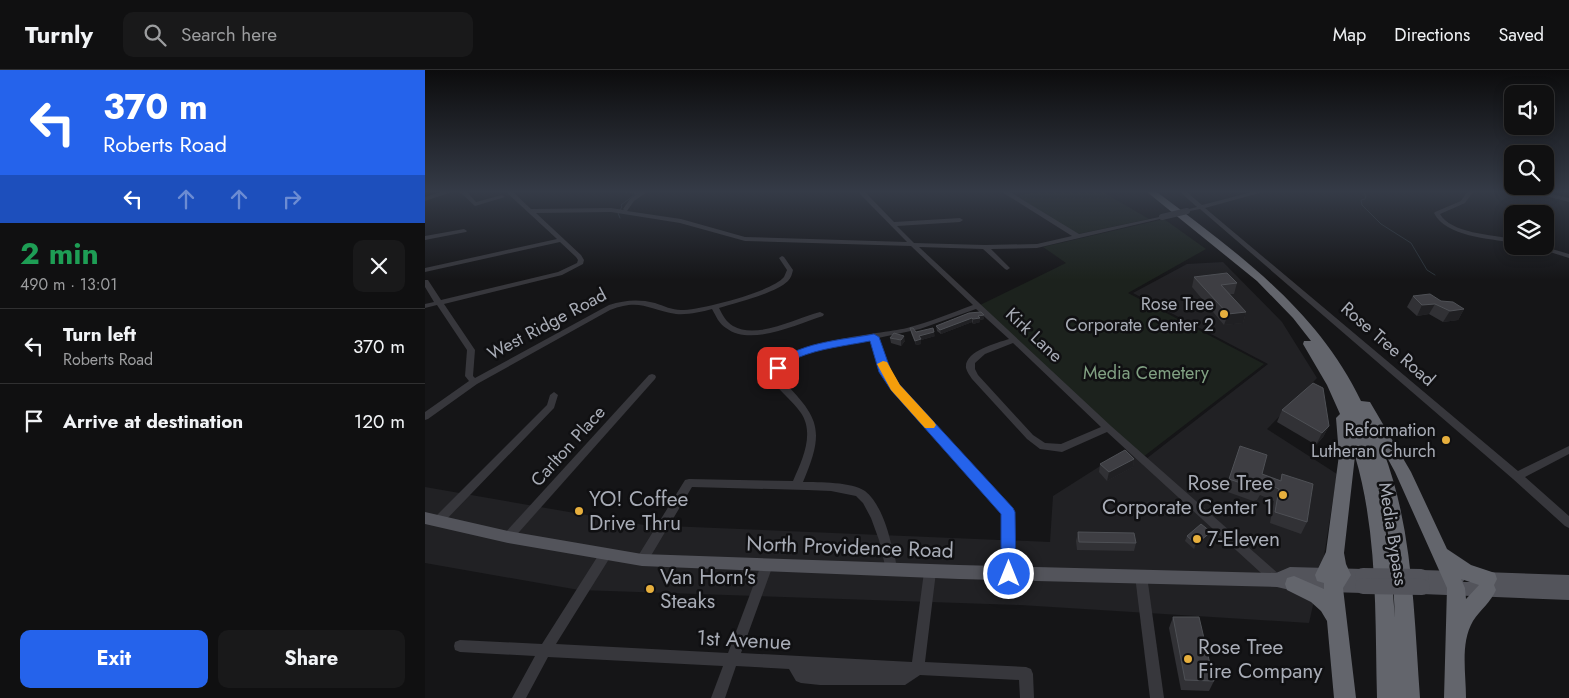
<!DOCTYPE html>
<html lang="en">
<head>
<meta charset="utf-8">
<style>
	body { margin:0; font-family:Jost,sans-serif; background:#19191a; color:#f1f3f6; height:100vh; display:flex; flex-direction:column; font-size:19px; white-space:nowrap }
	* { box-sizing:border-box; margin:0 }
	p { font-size:16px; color:#9c9d9f }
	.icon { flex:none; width:28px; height:28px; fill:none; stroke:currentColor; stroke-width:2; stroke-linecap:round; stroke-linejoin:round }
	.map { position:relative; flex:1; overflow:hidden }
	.details { display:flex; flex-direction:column; background:#101011; width:425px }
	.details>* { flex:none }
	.banner { background:#2563eb; color:#fff; overflow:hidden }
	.controls { position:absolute; left:1079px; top:15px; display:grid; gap:10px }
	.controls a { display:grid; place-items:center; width:50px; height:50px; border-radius:10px; background:#101011; box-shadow:0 2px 12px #0003,0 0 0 1px #303031; font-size:25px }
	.pin { position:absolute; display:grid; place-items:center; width:42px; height:42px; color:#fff; margin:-21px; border-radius:10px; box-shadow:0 2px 8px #0006 }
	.me { position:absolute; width:55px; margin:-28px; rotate:0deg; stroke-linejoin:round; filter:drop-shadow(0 0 4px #0008) }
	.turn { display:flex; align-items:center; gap:18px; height:105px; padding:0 20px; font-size:22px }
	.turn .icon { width:65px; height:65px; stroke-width:2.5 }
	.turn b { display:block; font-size:35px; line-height:42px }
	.lanes { display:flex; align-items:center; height:48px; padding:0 20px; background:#0003; justify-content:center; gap:25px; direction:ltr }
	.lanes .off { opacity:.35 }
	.round { display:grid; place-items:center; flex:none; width:52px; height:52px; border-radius:10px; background:#19191a }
	.head { display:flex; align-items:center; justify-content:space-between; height:85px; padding:0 20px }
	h1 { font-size:30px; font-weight:700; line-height:38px; color:#1e9e55 }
	.button { display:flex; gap:10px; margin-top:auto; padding:10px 20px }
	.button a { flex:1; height:58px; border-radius:10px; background:#2563eb; color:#fff; font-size:20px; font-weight:700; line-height:58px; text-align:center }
	.button a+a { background:#19191a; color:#f1f3f6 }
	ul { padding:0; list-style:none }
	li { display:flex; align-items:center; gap:15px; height:75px; padding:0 20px; border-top:1px solid #303031 }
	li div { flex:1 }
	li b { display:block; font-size:19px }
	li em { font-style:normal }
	header { display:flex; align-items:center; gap:30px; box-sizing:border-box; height:70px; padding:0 25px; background:#101011; border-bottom:1px solid #303031 }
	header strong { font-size:24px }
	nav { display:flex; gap:28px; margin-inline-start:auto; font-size:18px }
	.search { width:350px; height:45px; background:#19191a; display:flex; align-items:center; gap:12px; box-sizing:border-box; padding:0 18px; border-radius:10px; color:#9c9d9f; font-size:19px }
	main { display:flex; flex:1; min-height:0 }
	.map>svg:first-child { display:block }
</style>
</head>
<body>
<header>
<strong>Turnly</strong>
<div class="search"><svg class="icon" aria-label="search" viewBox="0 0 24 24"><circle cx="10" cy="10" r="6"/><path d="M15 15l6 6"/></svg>Search here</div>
<nav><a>Map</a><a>Directions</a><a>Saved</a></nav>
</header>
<main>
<section class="details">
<div class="banner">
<div class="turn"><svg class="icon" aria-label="left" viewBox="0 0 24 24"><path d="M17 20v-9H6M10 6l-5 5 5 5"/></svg><div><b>370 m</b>Roberts Road</div></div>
<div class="lanes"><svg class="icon" aria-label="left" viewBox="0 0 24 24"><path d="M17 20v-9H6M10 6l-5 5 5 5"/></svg><svg class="icon off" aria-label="ahead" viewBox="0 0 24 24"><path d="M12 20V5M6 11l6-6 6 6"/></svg><svg class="icon off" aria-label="ahead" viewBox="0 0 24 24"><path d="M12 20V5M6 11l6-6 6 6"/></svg><svg class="icon off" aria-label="right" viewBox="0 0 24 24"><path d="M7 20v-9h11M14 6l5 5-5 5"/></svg></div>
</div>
<div class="head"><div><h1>2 min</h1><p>490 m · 13:01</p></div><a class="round"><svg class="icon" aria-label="close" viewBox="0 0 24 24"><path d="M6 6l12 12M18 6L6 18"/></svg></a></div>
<ul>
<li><svg class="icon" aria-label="left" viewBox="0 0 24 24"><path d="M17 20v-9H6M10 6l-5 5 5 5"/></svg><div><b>Turn left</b><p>Roberts Road</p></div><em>370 m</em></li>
<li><svg class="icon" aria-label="arrive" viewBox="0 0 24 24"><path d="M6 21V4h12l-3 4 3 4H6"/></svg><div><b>Arrive at destination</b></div><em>120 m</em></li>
</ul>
<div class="button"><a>Exit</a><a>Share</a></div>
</section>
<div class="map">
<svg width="1144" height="628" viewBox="0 0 1144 628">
	<rect width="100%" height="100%" fill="#151517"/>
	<polygon fill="#212124" points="798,192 857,252 892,308 842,359 912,404 899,486 884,553 595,535 154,520 0,493 0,417 219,455 625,472 628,426 702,379 721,389 843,294 708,223 762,194"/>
	<g fill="#1c221d">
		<polygon points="608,122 678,122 724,149 653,164 591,127"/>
		<polygon points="739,149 781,179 703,223 839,294 718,387 555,235 641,193 618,177"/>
	</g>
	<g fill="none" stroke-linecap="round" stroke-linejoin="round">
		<g stroke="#2c343a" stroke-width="1">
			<polyline points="938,122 941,126 940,129 936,130 937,135 956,154 986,173 1002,200 1010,205"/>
			<polyline points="195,148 193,143 197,137 196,135 212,123"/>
		</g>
		<g fill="#37373c" fill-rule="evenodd">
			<polygon points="16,122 27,122 0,131 0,127"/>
			<polygon points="35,122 42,122 51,132 77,125 80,127 50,136"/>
			<path d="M81,122H88L106,139H109L186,138L199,140L198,139L205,129L212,124L198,122H222L209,131L202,141L256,149L320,167L482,172L433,122H440L469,152L535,148L538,150L535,152L472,156L489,173L560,175L612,174L647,166L577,122H585L654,164L739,146V148L612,178L566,179L585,198L582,200L580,199L558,179L494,177L686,356L856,506L858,510L856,514L852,515L848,514L682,362L637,382L615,379L602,369L547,309C545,306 542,302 541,298C539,281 572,273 584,269L551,239L495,259L453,268L464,302L473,315L587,439L588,442L590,504L588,508L584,509L580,508L578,504V443L467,319L456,302L446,269C423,272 374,279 359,298C357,301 357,306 356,309C395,348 400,360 378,412C394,412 427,412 440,421C454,432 462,456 466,473C468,482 474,495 470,504L466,505L462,504L454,470L446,448L438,433L431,426L406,421L382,420L267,417L221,494L217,495L213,494L211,490L213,486L260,410L264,409L368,411C377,390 390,364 376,343C368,331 355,322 347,310C348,306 349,299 352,296C373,269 450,265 482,258C505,252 526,243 548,235L486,176L320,171L255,153L186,142L111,143L156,185L159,190L158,194L137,205L19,234L50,280L48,306L50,308L184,235C200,230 214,229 230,233C239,236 247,240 256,240C275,240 347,222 359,207C360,205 361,202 362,200L354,188L357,186L359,187L368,200C367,204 366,208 363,211C351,223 311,233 294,238C297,244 301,252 308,256C332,270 371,248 395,242L399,244L398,246C372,254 326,277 301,258C294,254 291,246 287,239C276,242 263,245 251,244C223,240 216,228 185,240L52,314L3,349L0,350V342L44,311L40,306L42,280L12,235L0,238V234L9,232L0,217V210H3L16,230L133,202L152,193L153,190L151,187L135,172L0,202V198L132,169ZM588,273L676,357L636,374L620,373L608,365L553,305L550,299V293L560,284Z"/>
			<polygon points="755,122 762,122 777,135 827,122 838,122 780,138 1093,401 1144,376 1144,384 1100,407 1144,446 1144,458 1140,456 1088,409 775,139 760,142 760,140 772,137"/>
			<path d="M1042,122H1048L1040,133L1015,144C1025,163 1068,165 1088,169V173C1064,168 1021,167 1009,143L1010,142L1036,131Z"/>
			<polygon points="1106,122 1118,122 1144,128 1144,132"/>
			<polygon points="39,159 42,161 41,162 0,170 0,166"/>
			<polygon points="1106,176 1117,176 1144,184 1144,188"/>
			<polygon points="227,304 230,305 231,307 230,309 87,470 83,472 79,470 77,467 79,464 224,305"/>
			<polygon points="129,322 133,325 129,338 17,454 13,456 9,454 8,451 9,448 122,335 125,325"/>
			<polygon points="180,480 184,481 186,485 184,489 131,574 303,583 336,495 338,491 342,490 346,491 348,495 316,583 487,592 499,502 501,498 505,497 509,498 511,502 500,592 601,597 606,599 608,604 609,628 595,628 594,610 495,605 480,615 395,615 376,613 371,611 364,599 311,596 300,628 286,628 298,596 123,587 101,628 87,628 110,586 35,582 30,580 29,576 30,572 35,570 117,574 176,481"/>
			<polygon points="716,501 720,502 722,506 739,628 725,628 710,506 712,502"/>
		</g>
		<g fill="#53545b" fill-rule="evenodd">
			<polygon points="0,442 83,461 217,484 534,495 851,503 865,497 938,499 943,501 946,506 943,511 946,516 943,521 938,523 869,521 852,517 534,509 217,496 83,473 0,454"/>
			<polygon points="996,500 1032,501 1037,503 1040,508 1038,512 1052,512 1050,509 1053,504 1058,502 1144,505 1144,530 997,524 992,522 989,517 991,512 988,507 991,502"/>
		</g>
		<path fill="#63656c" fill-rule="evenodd" d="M722,122H732C811,182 892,239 936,331L945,332L986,402L1022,479L1046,495L1070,503L1072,509L1069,515L1071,520C1066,532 1055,540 1048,551C1035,573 1041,603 1041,628H1019L1022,518L970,402L958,380C988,458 989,545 995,628H952C950,548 953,464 930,386L919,483L921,494L926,505L918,518L931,628H909L902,551L896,541L886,532L862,520L860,514L862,508L869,506L899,519V513L892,511L890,505L901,482L914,385L911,348L915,344L902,315L878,274L879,271H886L868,248L832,211ZM953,415C965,458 968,504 970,548L965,489ZM1036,509L1054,515L1041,529L1040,518Z"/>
		<polyline stroke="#37373c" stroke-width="6" points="737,147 762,141"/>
		<g stroke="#53545b" stroke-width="16">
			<polyline points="938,506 996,507"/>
			<polyline points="938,516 997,517"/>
		</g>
	</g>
	<g fill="#313135">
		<polygon points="769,207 812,213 809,224 805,224 821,242 818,253 799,255 767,217"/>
		<polygon points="988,226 1016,231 1039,239 1033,250 1018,252 1004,244 992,246 982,237"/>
		<polygon points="559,245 559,249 555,250 555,252 548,254 547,252 516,264 512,261 511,256"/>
		<polygon points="485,258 491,262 510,266 496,270 496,274 491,275 486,263"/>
		<polygon points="465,268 480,271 476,276 466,273"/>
		<polygon points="857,340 904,356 898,367 891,375 852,352"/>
		<polygon points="815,376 837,404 855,410 857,404 882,452 876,464 845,453 849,431 835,425 832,430 828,431 800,421"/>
		<polygon points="709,389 708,397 682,411 674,402 675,394"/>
		<polygon points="653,462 711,473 709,481 652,480 651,471"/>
		<polygon points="762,466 783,468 769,479 760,471"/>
		<polygon points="748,547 789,611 784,621 756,620 744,558"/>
	</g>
	<g fill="#202023">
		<polygon points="1010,234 1004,244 992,246 997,235"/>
		<polygon points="1039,239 1033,250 1018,252 1025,241"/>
		<polygon points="821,242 818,253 799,255 803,244"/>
		<polygon points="559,245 559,249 555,250 555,252 548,254 548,249 553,246"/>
		<polygon points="547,248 547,252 516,264 515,260"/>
		<polygon points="509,262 510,266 496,270 496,274 491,275 490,271 494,266"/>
		<polygon points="479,266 480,271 476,276 476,270"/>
		<polygon points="904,356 898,367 891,375 897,363"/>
		<polygon points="709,389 708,397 682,411 684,402"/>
		<polygon points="786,462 783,468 769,479 771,474"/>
	</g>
	<g fill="#3e3e43" stroke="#4e5055">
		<polygon points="802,203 812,213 796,215 821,242 803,244 769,207"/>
		<polygon points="1005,224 1016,231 1028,232 1039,239 1025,241 1010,234 997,235 988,226"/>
		<polygon points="556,242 559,245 553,246 555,248 548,249 547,248 515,260 511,256 544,243"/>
		<polygon points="485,258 488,258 491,262 508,258 509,262 494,266 496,269 490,271"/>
		<polygon points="469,263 479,266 476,270 465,268"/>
		<polygon points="888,313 898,318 904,356 897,363 857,340"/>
		<polygon points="815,376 842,385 837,404 856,411 857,404 888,414 882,452 850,442 854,419 839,413 838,419 833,419 804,409"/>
		<polygon points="700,380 709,389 684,402 675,394"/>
		<polygon points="776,454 786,462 771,474 762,466"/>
		<polygon points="653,462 709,463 711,473 654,472"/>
		<polygon points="748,547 774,547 789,611 760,610"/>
	</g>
	<linearGradient id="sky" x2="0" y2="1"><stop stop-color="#0c0c0d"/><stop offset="0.58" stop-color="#353b47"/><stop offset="1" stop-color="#353b47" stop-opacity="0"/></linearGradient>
	<rect width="1144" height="210" fill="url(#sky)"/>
	<path fill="#2563eb" stroke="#184099" d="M449,264L454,267L466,301L474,314L588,438L590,442L591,504L589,508L584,510L578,508L576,504V444L466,320L454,302L445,271C420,276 396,278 372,288C365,291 361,299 353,301L348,298C367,272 419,270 449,264Z"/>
	<polygon fill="#f59e0b" points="458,291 462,292 475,315 509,352 511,355 509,358 500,358 466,320 452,294"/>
	<g fill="#e7af3d" stroke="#101012" stroke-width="2">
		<circle cx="799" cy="244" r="5"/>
		<circle cx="1021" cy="370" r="5"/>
		<circle cx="858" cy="425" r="5"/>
		<circle cx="154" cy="441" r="5"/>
		<circle cx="772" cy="469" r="5"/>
		<circle cx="225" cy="519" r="5"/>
		<circle cx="763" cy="589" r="5"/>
	</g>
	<g text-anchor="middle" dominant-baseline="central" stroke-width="5" stroke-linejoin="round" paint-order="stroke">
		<g font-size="18" fill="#a8acb6" stroke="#101012" text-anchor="end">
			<text x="789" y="234">Rose Tree<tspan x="789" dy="21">Corporate Center 2</tspan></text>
			<text x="1011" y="360">Reformation<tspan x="1011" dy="21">Lutheran Church</tspan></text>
		</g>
		<g font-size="18" fill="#a8acb6" stroke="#101012">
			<text transform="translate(122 254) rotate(-28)">West Ridge Road</text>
			<text transform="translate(609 265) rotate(43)">Kirk Lane</text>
			<text transform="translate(963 274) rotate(41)">Rose Tree Road</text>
			<text transform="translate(143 376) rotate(-48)">Carlton Place</text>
			<text transform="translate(968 464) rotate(81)">Media Bypass</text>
		</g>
		<g font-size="18" fill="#80a082" stroke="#101012">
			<text x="721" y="303">Media Cemetery</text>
		</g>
		<g font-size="21" fill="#a8acb6" stroke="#101012" text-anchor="start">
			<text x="848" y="413" text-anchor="end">Rose Tree<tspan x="848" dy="24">Corporate Center 1</tspan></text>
			<text x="164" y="429">YO! Coffee<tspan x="164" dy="24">Drive Thru</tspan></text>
			<text x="782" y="469">7-Eleven</text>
			<text x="235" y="507">Van Horn's<tspan x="235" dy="24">Steaks</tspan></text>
			<text x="773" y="577">Rose Tree<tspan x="773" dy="24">Fire Company</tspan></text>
		</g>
		<g font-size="21" fill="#a8acb6" stroke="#101012">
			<text transform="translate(425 477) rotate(2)">North Providence Road</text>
			<text transform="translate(319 570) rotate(3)">1st Avenue</text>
		</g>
	</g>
</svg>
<div class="controls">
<a><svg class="icon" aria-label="sound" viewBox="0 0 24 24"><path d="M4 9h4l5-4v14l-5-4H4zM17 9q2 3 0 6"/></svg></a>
<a><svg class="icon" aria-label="search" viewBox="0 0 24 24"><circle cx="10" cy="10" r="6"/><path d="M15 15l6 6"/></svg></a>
<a><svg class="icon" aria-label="layers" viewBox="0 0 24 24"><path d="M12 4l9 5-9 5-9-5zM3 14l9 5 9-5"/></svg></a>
</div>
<div class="pin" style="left:353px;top:298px;background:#d93025"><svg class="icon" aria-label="arrive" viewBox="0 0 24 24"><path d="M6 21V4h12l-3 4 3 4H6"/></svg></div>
<svg class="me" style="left:584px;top:504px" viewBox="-20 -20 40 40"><circle r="17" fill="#2563eb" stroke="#fff" stroke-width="3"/><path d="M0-11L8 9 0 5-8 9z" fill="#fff"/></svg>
</div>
</main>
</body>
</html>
